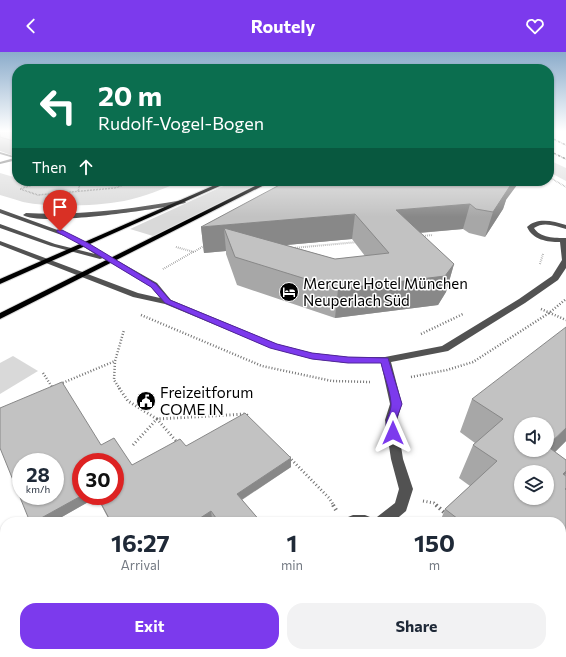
<!DOCTYPE html>
<html lang="en">
<head>
<meta charset="utf-8">
<style>
	body { margin:0; font-family:Commissioner,sans-serif; background:#f2f2f3; color:#1f2937; height:100vh; display:flex; flex-direction:column; font-size:15px; white-space:nowrap }
	* { box-sizing:border-box; margin:0 }
	p { font-size:13px; color:#747a83 }
	.icon { flex:none; width:22px; height:22px; fill:none; stroke:currentColor; stroke-width:2; stroke-linecap:round; stroke-linejoin:round }
	.map { position:relative; flex:1; overflow:hidden }
	.side { position:absolute; left:0px; top:465px; width:566px; height:140px; display:flex; flex-direction:column; background:#fff; border-radius:16px 16px 0 0; box-shadow:0 1px 3px #0004 }
	.side>* { flex:none }
	.guide { position:absolute; left:12px; top:12px; width:542px; height:122px; border-radius:16px; box-shadow:0 1px 3px #0004; background:#0b6e4f; color:#fff; overflow:hidden }
	.fabs { position:absolute; left:514px; top:365px; display:grid; gap:8px }
	.fabs a { display:grid; place-items:center; width:40px; height:40px; border-radius:50%; background:#fff; box-shadow:0 1px 3px #0004; font-size:20px }
	.speed { position:absolute; left:12px; top:401px; display:flex; gap:8px; font-size:20px; font-weight:700; text-align:center }
	.speed>* { display:grid; place-content:center; width:52px; height:52px; border-radius:50%; background:#fff; box-shadow:0 1px 3px #0004; line-height:1 }
	.speed small { font-size:10px; font-weight:400 }
	.speed .limit { border:6px solid #d22; background:#fff; color:#111 }
	.pin { position:absolute; display:grid; place-items:center; width:34px; height:34px; color:#fff; margin:-41px -17px; border-radius:50% 50% 50% 0; rotate:-45deg; box-shadow:0 0 4px #0007 }
	.pin .icon { rotate:45deg }
	.me { position:absolute; width:44px; margin:-22px; rotate:0deg; stroke-linejoin:round; filter:drop-shadow(0 0 3px #0008) }
	.turn { display:flex; align-items:center; gap:14px; height:84px; padding:0 20px; font-size:18px }
	.turn .icon { width:52px; height:52px; stroke-width:2.5 }
	.turn b { display:block; font-size:28px; line-height:34px }
	.then { display:flex; align-items:center; height:38px; padding:0 20px; background:#0003; gap:8px; font-size:15px }
	.eta { display:flex; justify-content:space-evenly; align-items:center; height:68px; text-align:center }
	.eta b { font-size:24px; font-weight:700; line-height:28px }
	.button { display:flex; gap:8px; margin-top:auto; padding:8px 20px }
	.button a { flex:1; height:46px; border-radius:16px; background:#7c3aed; color:#fff; font-size:16px; font-weight:700; line-height:46px; text-align:center }
	.button a+a { background:#f2f2f3; color:#1f2937 }
	header { display:flex; justify-content:space-between; align-items:center; height:52px; padding:0 20px; background:#7c3aed; color:#fff; font-size:18px; font-weight:700 }
	.map>svg:first-child { display:block }
</style>
</head>
<body>
<header><svg class="icon" aria-label="back" viewBox="0 0 24 24"><path d="M15 5l-7 7 7 7"/></svg>Routely<svg class="icon" aria-label="heart" viewBox="0 0 24 24"><path d="M12 20l-8-8c-3-5 5-10 8-4 3-6 11-1 8 4z"/></svg></header>
<div class="map">
<svg width="566" height="605" viewBox="0 0 566 605">
	<rect width="100%" height="100%" fill="#fff"/>
	<g fill="#d9d9d9">
		<polygon points="549,108 566,116 566,129 549,120"/>
		<path d="M0,121L17,126V129H182C163,137 144,145 124,149C94,154 53,156 23,150C16,148 8,145 0,143Z"/>
		<polygon points="234,129 263,129 153,184 130,177"/>
		<polygon points="13,304 38,319 0,342 0,311"/>
	</g>
	<g fill="none" stroke-linecap="round" stroke-linejoin="round">
		<g stroke="#dbdbdb" stroke-width="2">
			<g id="major">
				<polygon points="224,129 231,129 0,232 0,227"/>
				<polygon points="265,129 272,129 0,267 0,261"/>
			</g>
		</g>
		<g stroke="#747474" stroke-width="1.5" stroke-dasharray="0.5 1" stroke-linecap="butt">
			<polyline points="549,125 566,135"/>
			<polyline points="45,129 20,137 38,143 115,136 135,129"/>
			<polyline points="514,129 522,132"/>
			<polyline points="78,139 81,129"/>
		</g>
		<g stroke="#747474" stroke-width="2" stroke-dasharray="0.5 1.5" stroke-linecap="butt">
			<polyline points="421,184 433,183"/>
			<polyline points="176,195 194,200 205,193"/>
			<polyline points="293,196 358,190"/>
			<polyline points="540,212 543,202"/>
			<polyline points="163,217 193,200"/>
		</g>
		<g stroke="#747474" stroke-width="2.5" stroke-dasharray="1 2" stroke-linecap="butt">
			<polyline points="541,257 566,268"/>
			<polyline points="141,263 262,314 332,329 370,330"/>
			<polyline points="421,282 463,262"/>
			<polyline points="43,321 52,335"/>
			<polyline points="411,325 447,318 473,310 549,261 566,247"/>
			<polyline points="60,332 115,309"/>
			<polyline points="120,337 114,328 115,309 124,278"/>
		</g>
		<g stroke="#747474" stroke-width="3" stroke-dasharray="1 2.5" stroke-linecap="butt">
			<polyline points="119,336 128,349 157,367 246,362 249,365"/>
			<polyline points="133,393 157,367 176,389"/>
			<polyline points="289,405 329,446 334,454"/>
			<polyline points="423,449 434,451 437,454"/>
		</g>
		<g stroke="#747474" stroke-width="4" stroke-dasharray="1.5 3" stroke-linecap="butt">
			<polyline points="333,453 336,458"/>
			<polyline points="436,453 446,462"/>
			<polyline points="561,530 566,533"/>
		</g>
		<g fill="#525252" fill-rule="evenodd">
			<polygon points="0,100 17,105 17,108 0,112 0,110 14,106 0,102"/>
			<path d="M183,148L186,150L185,151C160,157 40,175 23,163L26,161C79,164 131,157 183,148Z"/>
			<path d="M0,157L74,184L157,231L171,248L277,292L312,301L348,305H385L442,294L519,247L552,224L562,208L560,190C547,190 533,188 527,175C537,165 553,169 566,173V177C555,174 544,169 534,176C540,186 555,186 566,186V216L558,228L525,251L448,299L391,310L402,352L397,368L403,407L413,437L406,459L393,470H375L377,465L395,451L399,437L391,407L385,368L390,352L381,311H348L312,307L271,296L165,252L133,245L0,193V189L138,241L160,246L151,235L103,206L100,207L51,194L0,176V172L55,192L95,202L70,186L0,161Z"/>
			<polygon points="353,463 365,463 370,465 372,470 346,470 348,465"/>
			<polygon points="5,571 5,589 0,591 0,573"/>
			<polygon points="120,600 141,600 143,605 122,605"/>
			<polygon points="229,600 250,600 248,605 227,605"/>
		</g>
		<use href="#major" fill="#000" fill-rule="evenodd"/>
		<g stroke="#000" stroke-width="1.5" stroke-dasharray="2.5 1 0.5 1" stroke-linecap="butt">
			<polyline points="549,85 566,93"/>
			<polyline points="549,99 566,107"/>
		</g>
	</g>
	<g fill="#a7a7a7" fill-rule="evenodd">
		<polygon points="0,80 17,80 17,105 0,99"/>
		<path d="M506,148L503,157L485,185L469,181L463,177L420,181L454,212L446,240L438,253L335,266L237,233L226,202V199L204,201L201,175ZM352,187L365,204L335,207L286,193Z"/>
		<polygon points="472,347 566,389 555,400 566,408 566,422 565,423 566,438 561,470 440,470 445,457 470,434 459,426 473,393 475,391 460,380"/>
		<path d="M101,393L132,413L186,394L291,406V415L242,448L261,470H215L212,467L208,470H110L97,445L53,470H30ZM115,410V444H81Z"/>
		<polygon points="430,600 561,600 566,605 434,605"/>
	</g>
	<g fill="#888">
		<polygon points="510,129 520,129 506,148 503,157 485,185 493,160 507,133"/>
		<polygon points="470,152 463,177 392,183 396,158"/>
		<polygon points="355,162 352,187 232,198 224,176 226,199 204,201 201,175"/>
		<polygon points="454,212 446,240 438,253 335,266 338,237"/>
		<polygon points="566,376 566,389 535,420 547,394"/>
		<polygon points="291,406 291,415 238,450 237,442"/>
		<polygon points="566,419 566,422 551,445 563,422"/>
		<polygon points="81,444 96,444 97,445 53,470 34,470"/>
		<polygon points="211,459 212,467 208,470 194,470"/>
	</g>
	<g fill="#c2c2c2" stroke="#888" fill-rule="evenodd">
		<polygon points="0,80 17,80 17,90 0,85"/>
		<polygon points="287,129 510,129 507,133 510,134 493,160 476,157 470,152 396,158 454,212 445,224 338,237 235,205 224,176 335,207 389,201 355,162 201,175"/>
		<path d="M566,275V376L547,394L566,408V419L563,422L566,424V436L565,437L566,438V496L561,502V470H462L445,457L497,409L473,393L503,367L472,347ZM521,372H547V398H521ZM521,420H547V446H521Z"/>
		<path d="M62,330L101,393L114,386L132,413L180,387L186,394L245,361L291,406L237,442L261,470H219L211,459L194,470H111L97,444H115V410H81V444L34,470H30L0,396V356ZM21,410H55V444H21Z"/>
		<polygon points="561,585 566,589 566,605 476,605 477,604 473,600 561,600"/>
	</g>
	<linearGradient id="sky" x2="0" y2="1"><stop stop-color="#8baccb"/><stop offset="0.48" stop-color="#fff"/><stop offset="1" stop-color="#fff" stop-opacity="0"/></linearGradient>
	<rect width="566" height="165" fill="url(#sky)"/>
	<path fill="#7c3aed" stroke="#51269a" d="M57,178H62L88,191L156,232L170,248L277,292L312,301L348,305L388,306L402,352L396,368L398,381L397,384L393,386L389,384C381,369 392,363 391,351C390,338 384,324 381,311H348L312,307L270,296L165,251L151,235L83,194L57,180Z"/>
	<defs>
		<g id="hotel-disc" transform="scale(1)"><circle r="9.5" fill="#000" stroke="#fff"/><path d="M-6-4.5h1.5V1H6V5H4.5V3h-9V5H-6ZM-4 0a1.8 1.8 0 1 1 3.6 0ZM.5 0V-2.5h3Q6-2.5 6 0Z" fill="#fff"/></g>
		<g id="civic-disc" transform="scale(1)"><circle r="9.5" fill="#000" stroke="#fff"/><path d="M-.6-6.5H3V-4.5H.6V-3L4-1V1h2V6H-6V1h2V-1L-.6-3ZM-1.2 2.5V6h2.4V2.5Z" fill="#fff"/></g>
	</defs>
	<g fill-rule="evenodd">
		<use href="#hotel-disc" x="289" y="240"/>
		<use href="#civic-disc" x="146" y="349"/>
	</g>
	<g text-anchor="middle" dominant-baseline="central" stroke-width="3" stroke-linejoin="round" paint-order="stroke">
		<g font-size="15" fill="#000" stroke="#fff" text-anchor="start">
			<text x="303" y="231">Mercure Hotel München<tspan x="303" dy="17">Neuperlach Süd</tspan></text>
			<text x="160" y="340">Freizeitforum<tspan x="160" dy="17">COME IN</tspan></text>
		</g>
	</g>
</svg>
<div class="fabs">
<a><svg class="icon" aria-label="sound" viewBox="0 0 24 24"><path d="M4 9h4l5-4v14l-5-4H4zM17 9q2 3 0 6"/></svg></a>
<a><svg class="icon" aria-label="layers" viewBox="0 0 24 24"><path d="M12 4l9 5-9 5-9-5zM3 14l9 5 9-5"/></svg></a>
</div>
<div class="speed"><div>28<small>km/h</small></div><div class="limit">30</div></div>
<div class="pin" style="left:60px;top:179px;background:#d93025"><svg class="icon" aria-label="arrive" viewBox="0 0 24 24"><path d="M6 21V4h12l-3 4 3 4H6"/></svg></div>
<svg class="me" style="left:393px;top:381px" viewBox="-20 -20 40 40"><path d="M0-17L14 15 0 8-14 15z" fill="#7c3aed" stroke="#fff" stroke-width="4"/></svg>
<div class="guide">
<div class="turn"><svg class="icon" aria-label="left" viewBox="0 0 24 24"><path d="M17 20v-9H6M10 6l-5 5 5 5"/></svg><div><b>20 m</b>Rudolf-Vogel-Bogen</div></div>
<div class="then">Then<svg class="icon" aria-label="ahead" viewBox="0 0 24 24"><path d="M12 20V5M6 11l6-6 6 6"/></svg></div>
</div>
<section class="side">
<div class="eta">
<div><b>16:27</b><p>Arrival</p></div>
<div><b>1</b><p>min</p></div>
<div><b>150</b><p>m</p></div>
</div>
<div class="button"><a>Exit</a><a>Share</a></div>
</section>
</div>
</body>
</html>
